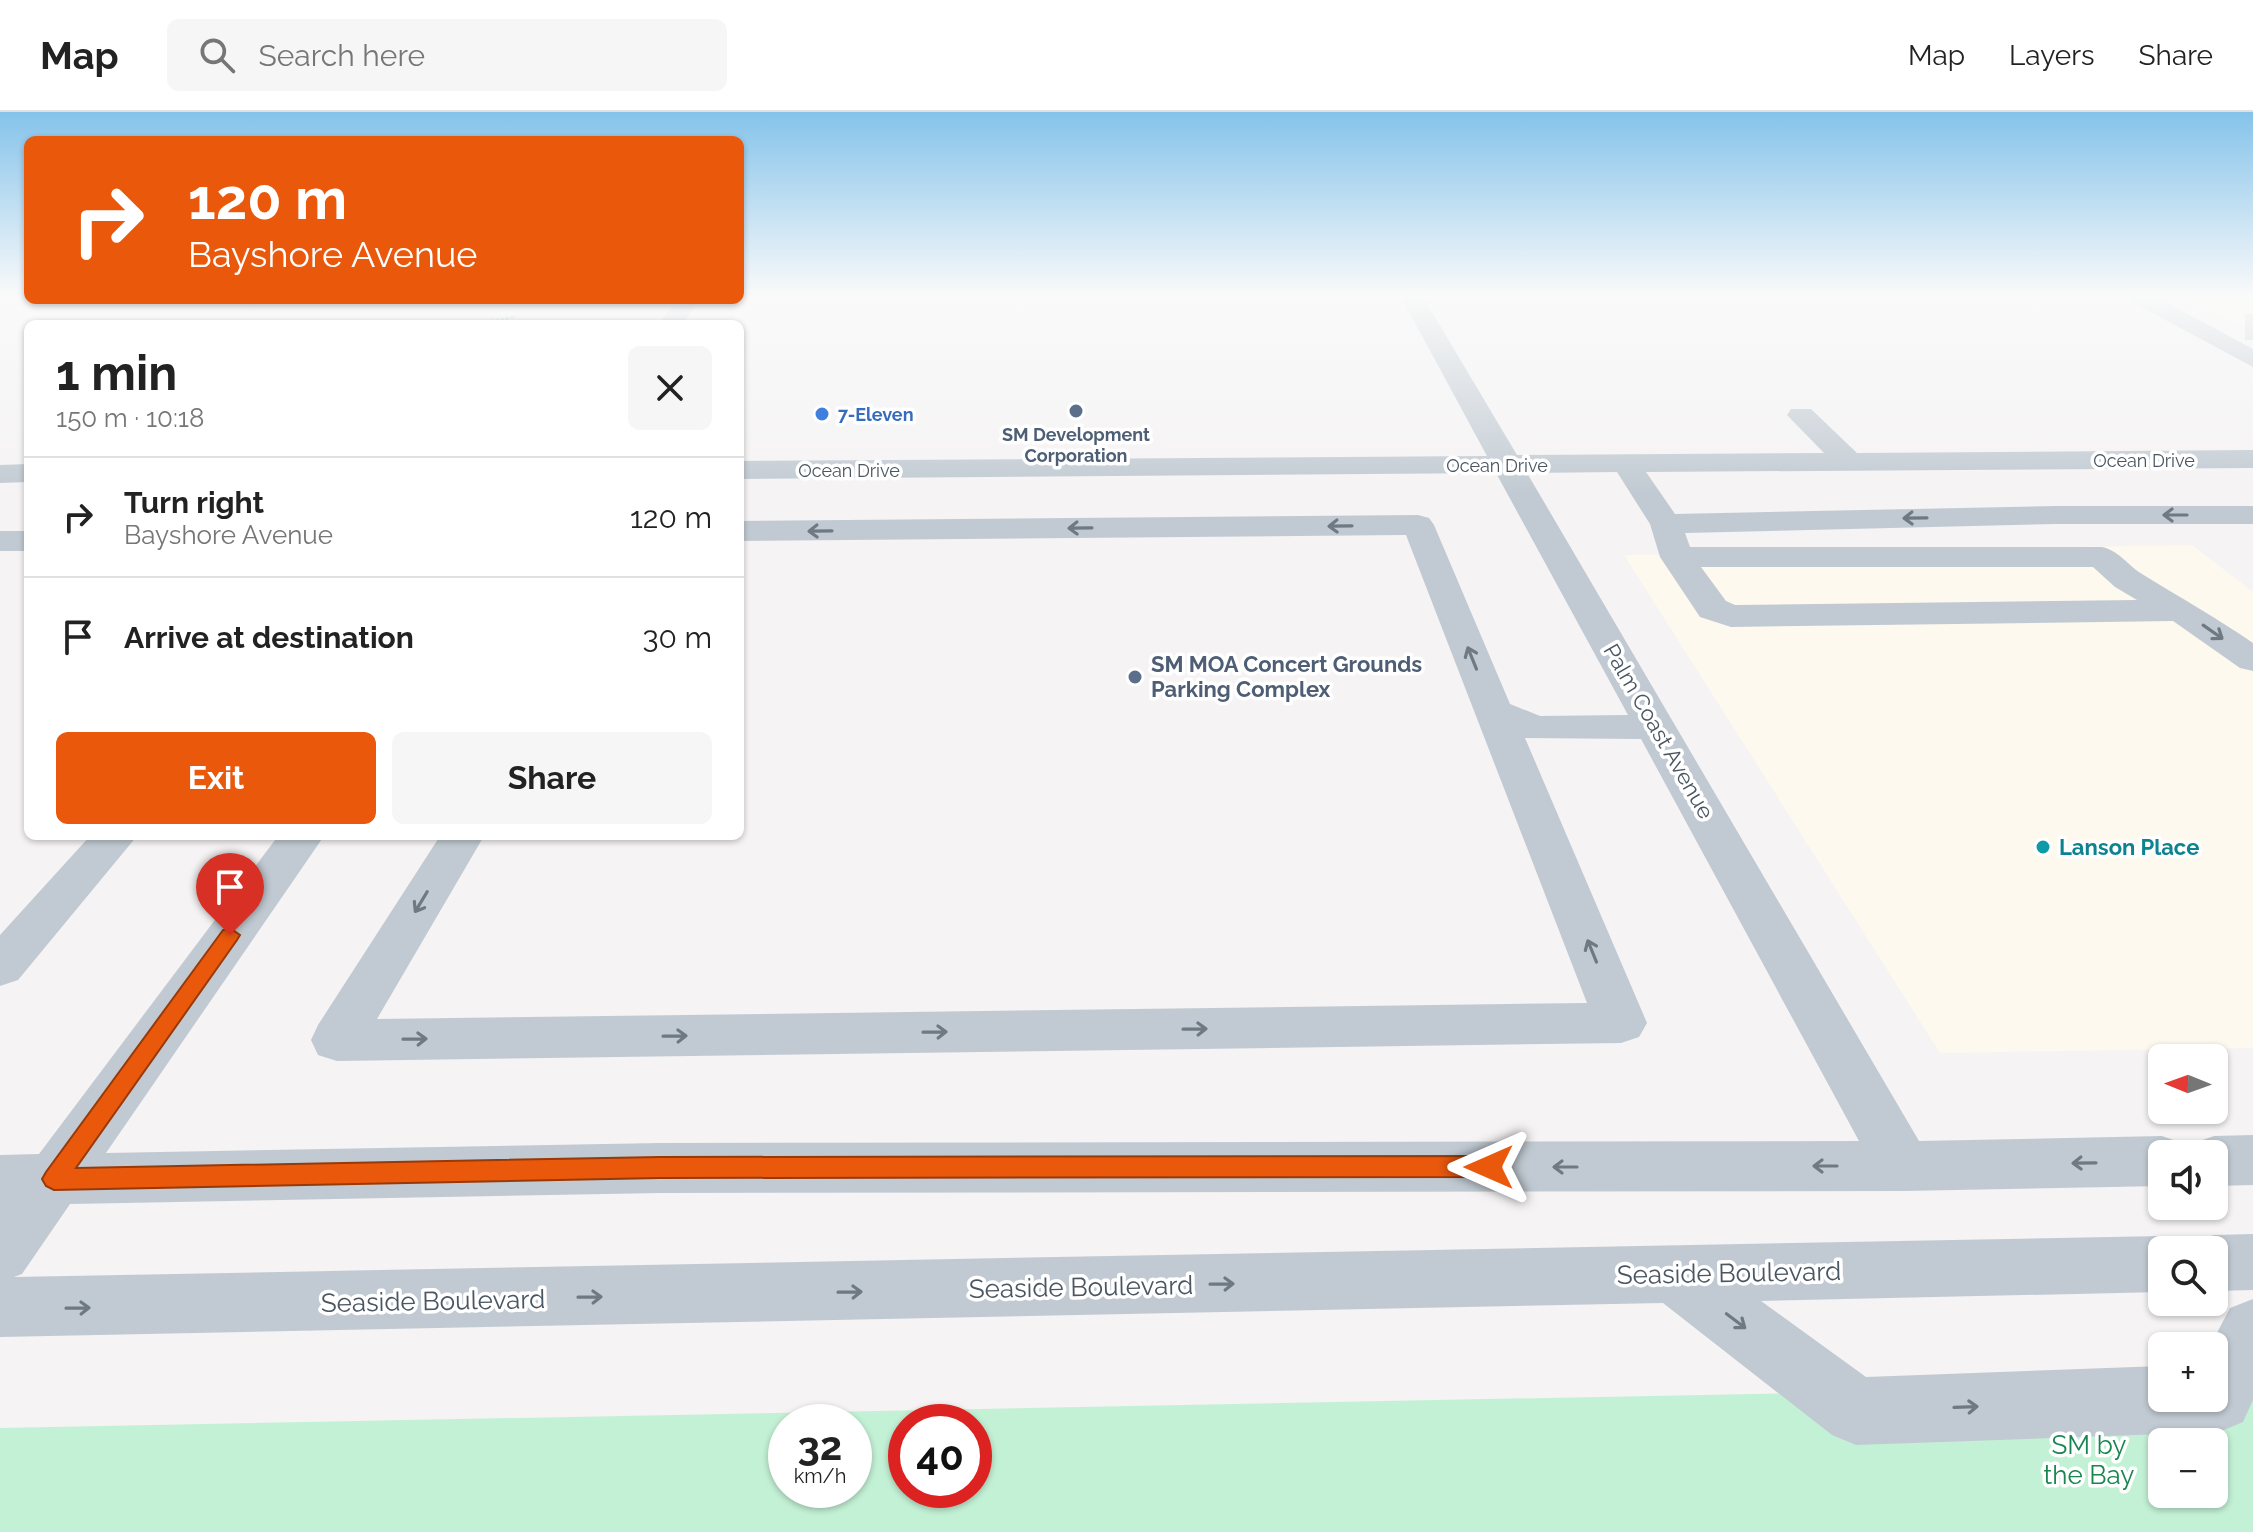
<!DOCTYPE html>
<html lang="en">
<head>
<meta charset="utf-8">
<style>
	body { margin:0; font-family:Raleway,sans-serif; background:#f6f6f6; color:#222; height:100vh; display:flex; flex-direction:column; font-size:30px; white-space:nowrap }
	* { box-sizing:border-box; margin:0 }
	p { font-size:26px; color:#767676 }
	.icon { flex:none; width:44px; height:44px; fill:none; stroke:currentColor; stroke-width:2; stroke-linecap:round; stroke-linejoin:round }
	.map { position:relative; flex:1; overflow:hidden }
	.panel { position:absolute; left:24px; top:208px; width:720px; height:520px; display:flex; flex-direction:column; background:#fff; border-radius:12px; box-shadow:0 2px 6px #0004 }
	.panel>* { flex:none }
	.top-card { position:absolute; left:24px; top:24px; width:720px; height:168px; border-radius:12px; box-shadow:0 2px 6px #0004; background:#ea580c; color:#fff; overflow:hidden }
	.needle { width:52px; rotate:271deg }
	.controls { position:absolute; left:2148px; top:932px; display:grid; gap:16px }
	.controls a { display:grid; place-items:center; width:80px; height:80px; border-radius:12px; background:#fff; box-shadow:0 2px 6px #0004; font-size:40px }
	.speed { position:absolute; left:768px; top:1292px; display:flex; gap:16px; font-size:40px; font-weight:700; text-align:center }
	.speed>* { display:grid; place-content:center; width:104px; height:104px; border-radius:50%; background:#fff; box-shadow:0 2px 6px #0004; line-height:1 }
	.speed small { font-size:20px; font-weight:400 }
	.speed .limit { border:12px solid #d22; background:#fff; color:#111 }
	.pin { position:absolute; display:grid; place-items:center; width:68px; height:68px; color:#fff; margin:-82px -34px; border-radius:50% 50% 50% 0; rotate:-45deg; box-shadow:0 0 8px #0007 }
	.pin .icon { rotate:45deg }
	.me { position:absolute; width:88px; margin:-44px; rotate:270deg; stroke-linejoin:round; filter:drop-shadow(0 0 6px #0008) }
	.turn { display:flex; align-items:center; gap:28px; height:168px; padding:0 32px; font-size:36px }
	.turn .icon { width:104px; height:104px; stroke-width:2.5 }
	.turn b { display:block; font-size:56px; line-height:68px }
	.round { display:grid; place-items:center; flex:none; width:84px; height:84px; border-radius:12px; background:#f6f6f6 }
	.head { display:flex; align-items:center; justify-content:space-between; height:136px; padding:0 32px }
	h1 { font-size:48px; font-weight:700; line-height:60px }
	.cta { display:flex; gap:16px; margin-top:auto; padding:16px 32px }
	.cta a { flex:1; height:92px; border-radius:12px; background:#ea580c; color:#fff; font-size:32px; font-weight:700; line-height:92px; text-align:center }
	.cta a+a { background:#f6f6f6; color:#222 }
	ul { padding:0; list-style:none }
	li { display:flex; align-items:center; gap:24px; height:120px; padding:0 32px; border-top:2px solid #e0e0e0 }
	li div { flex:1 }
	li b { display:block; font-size:30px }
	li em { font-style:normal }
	header { display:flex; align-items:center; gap:48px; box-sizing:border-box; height:112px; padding:0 40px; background:#fff; border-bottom:2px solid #e0e0e0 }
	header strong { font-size:38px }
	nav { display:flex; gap:44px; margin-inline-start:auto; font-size:28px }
	.search { width:560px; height:72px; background:#f6f6f6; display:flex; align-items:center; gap:20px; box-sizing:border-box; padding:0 28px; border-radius:12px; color:#767676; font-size:30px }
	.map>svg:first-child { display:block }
</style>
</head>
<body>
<header>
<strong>Map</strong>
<div class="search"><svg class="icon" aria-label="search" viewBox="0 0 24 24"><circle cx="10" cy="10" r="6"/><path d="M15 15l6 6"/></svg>Search here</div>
<nav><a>Map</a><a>Layers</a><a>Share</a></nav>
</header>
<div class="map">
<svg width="2253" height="1420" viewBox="0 0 2253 1420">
	<rect width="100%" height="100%" fill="#f5f3f3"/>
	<g fill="#fdf9ef">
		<polygon points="2183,185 2253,185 2253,221"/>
		<polygon points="2192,433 2253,480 2253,936 1940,941 1624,443"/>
	</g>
	<path fill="#c3f1d5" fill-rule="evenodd" d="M2253,1273V1420H0V1316L2162,1274V1286H2214ZM786,1310H854V1378H786ZM906,1310H974V1378H906ZM2162,1330H2214V1382H2162Z"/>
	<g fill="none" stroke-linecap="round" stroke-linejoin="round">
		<polyline stroke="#caccce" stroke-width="26" stroke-dasharray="26 13" stroke-linecap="butt" points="2245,215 2253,215"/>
		<polyline stroke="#7ad0a6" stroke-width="3" stroke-dasharray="3 2" stroke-linecap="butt" points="471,212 516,205"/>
		<g fill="#c1cad2" fill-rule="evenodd">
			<path d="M1401,185H1423L1517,343L1824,341L1787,303L1791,297H1811L1857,341L2253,338V356L1646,360L1675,402L2056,394H2253V412H2056L1685,421L1690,435H2102C2120,439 2127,453 2142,462C2179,485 2217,506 2253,531V559L2240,556L2173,509L1731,515L1700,505L1660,445L1650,412L1617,360L1527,361L1919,1029L2162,1024L2182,1031L2187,1042H2162V1074L1903,1079L660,1081L70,1092L22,1162L14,1165L2162,1124L2184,1132L2187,1138H2162V1180L1761,1189L1866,1265L2162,1254V1286H2214V1234H2210L2230,1196L2253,1187V1288L2243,1310L2219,1320L1856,1333L1832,1323L1663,1191L0,1225V1043L39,1042L278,724H324L106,1041L660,1031L1859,1029L1641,627L1525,626L1647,911L1639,925L1621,931L337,949L318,943L311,928L318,913L440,724H484L377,907L1587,891L1406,423L740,429V409L1418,403L1429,406L1434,413L1510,592L1540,604L1628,603L1496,361L740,367V349L1487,344ZM1701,455H2093L2115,475L2137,488L1735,493L1726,489Z"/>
			<polygon points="2129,185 2156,185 2253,237 2253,255 2132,190"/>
			<polygon points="676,188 699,188 683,212 659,212"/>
			<polygon points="28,352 28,370 0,371 0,353"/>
			<rect x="0" y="419" width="28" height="20"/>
			<polygon points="90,724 137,724 18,868 0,874 0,823"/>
			<polygon points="2253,1023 2253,1073 2214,1074 2214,1042 2189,1042 2194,1031 2214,1024"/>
			<polygon points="2253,1122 2253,1178 2214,1179 2214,1138 2189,1138 2192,1131 2214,1123"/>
		</g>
	</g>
	<defs><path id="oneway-shaft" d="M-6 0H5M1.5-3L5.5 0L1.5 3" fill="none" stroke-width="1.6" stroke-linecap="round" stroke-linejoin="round" transform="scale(2)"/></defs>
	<g stroke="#6e7983">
		<use href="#oneway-shaft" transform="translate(2175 403) rotate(180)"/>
		<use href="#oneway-shaft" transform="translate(1915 406) rotate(179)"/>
		<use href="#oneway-shaft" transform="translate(1340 414) rotate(179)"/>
		<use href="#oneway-shaft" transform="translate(1080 416) rotate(179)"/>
		<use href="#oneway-shaft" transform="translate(820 419) rotate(179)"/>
		<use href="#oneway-shaft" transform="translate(2213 520) rotate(35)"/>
		<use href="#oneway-shaft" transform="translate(1472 546) rotate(-112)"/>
		<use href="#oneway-shaft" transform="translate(421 790) rotate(121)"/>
		<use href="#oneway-shaft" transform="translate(1592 839) rotate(-112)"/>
		<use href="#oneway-shaft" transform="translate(1195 917) rotate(-1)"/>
		<use href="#oneway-shaft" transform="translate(935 920) rotate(-1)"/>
		<use href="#oneway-shaft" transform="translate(675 924) rotate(-1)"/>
		<use href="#oneway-shaft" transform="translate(415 927) rotate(-1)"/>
		<use href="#oneway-shaft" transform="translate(2084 1051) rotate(179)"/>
		<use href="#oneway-shaft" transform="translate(1825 1054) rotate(180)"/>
		<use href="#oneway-shaft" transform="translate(1565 1055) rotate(180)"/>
		<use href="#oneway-shaft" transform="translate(1222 1172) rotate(-1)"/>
		<use href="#oneway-shaft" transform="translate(850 1180) rotate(-1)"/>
		<use href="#oneway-shaft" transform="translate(590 1185) rotate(-1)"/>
		<use href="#oneway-shaft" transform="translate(78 1196) rotate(-1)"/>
		<use href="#oneway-shaft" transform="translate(1736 1209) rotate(37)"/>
		<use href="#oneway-shaft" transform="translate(1966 1295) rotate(-2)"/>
	</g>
	<linearGradient id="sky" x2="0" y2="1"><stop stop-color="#85c3ea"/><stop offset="0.48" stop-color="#fafafa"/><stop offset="1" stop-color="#fafafa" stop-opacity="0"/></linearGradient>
	<rect width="2253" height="383" fill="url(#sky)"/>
	<polygon fill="#ea580c" stroke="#983908" stroke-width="2" points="230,816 240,823 237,828 76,1056 660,1045 1489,1044 1497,1047 1501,1055 1497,1062 1489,1065 660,1066 54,1078 46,1074 42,1067 46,1060 223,818"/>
	<g fill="#5c6f8a" stroke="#fff" stroke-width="3">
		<circle cx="1076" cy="299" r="8"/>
		<circle cx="1135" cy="565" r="8"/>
	</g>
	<circle fill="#3f7fe0" stroke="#fff" stroke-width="3" cx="822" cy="302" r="8"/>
	<circle fill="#0f9aa8" stroke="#fff" stroke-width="3" cx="2043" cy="735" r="8"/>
	<g text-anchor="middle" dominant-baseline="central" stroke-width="7" stroke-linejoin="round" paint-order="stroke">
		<g font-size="18" font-weight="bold" fill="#366cbe" stroke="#fff" text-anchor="start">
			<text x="838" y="302">7-Eleven</text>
		</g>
		<g font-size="18" font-weight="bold" fill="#4e5e75" stroke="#fff">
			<text x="1076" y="322">SM Development<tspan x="1076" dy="21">Corporation</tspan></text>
		</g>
		<g font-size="18" fill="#4a5661" stroke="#fff">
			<text x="2144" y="348">Ocean Drive</text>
			<text x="1497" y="353">Ocean Drive</text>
			<text x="849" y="358">Ocean Drive</text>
		</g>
		<g font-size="22" font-weight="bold" fill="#4e5e75" stroke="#fff" text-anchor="start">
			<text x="1151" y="552">SM MOA Concert Grounds<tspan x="1151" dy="25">Parking Complex</tspan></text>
		</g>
		<g font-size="22" fill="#4a5661" stroke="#fff">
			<text transform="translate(1659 619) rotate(60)">Palm Coast Avenue</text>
		</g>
		<g font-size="22" font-weight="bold" fill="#0d838f" stroke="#fff" text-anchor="start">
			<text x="2059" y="735">Lanson Place</text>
		</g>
		<g font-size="26" fill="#4a5661" stroke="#fff">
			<text transform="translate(1729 1161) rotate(-1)">Seaside Boulevard</text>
			<text transform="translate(1081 1175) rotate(-1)">Seaside Boulevard</text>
			<text transform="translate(433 1189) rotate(-1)">Seaside Boulevard</text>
		</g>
		<g font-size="26" fill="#17864f" stroke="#fff">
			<text x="2089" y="1333">SM by<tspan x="2089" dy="30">the Bay</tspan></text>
		</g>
	</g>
</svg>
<div class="controls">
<a><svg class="needle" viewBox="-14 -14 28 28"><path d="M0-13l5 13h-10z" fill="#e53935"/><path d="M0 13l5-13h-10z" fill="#767676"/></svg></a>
<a><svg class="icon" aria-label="sound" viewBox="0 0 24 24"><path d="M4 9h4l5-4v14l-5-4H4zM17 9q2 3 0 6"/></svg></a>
<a><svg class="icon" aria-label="search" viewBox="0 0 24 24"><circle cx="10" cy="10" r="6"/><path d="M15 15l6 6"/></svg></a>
<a>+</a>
<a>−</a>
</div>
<div class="speed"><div>32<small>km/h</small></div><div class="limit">40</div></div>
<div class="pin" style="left:230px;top:823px;background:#d93025"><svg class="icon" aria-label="arrive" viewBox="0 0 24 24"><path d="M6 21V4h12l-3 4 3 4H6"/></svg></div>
<svg class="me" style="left:1489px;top:1055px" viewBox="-20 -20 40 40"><path d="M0-17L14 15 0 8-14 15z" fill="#ea580c" stroke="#fff" stroke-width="4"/></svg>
<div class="top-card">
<div class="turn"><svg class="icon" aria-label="right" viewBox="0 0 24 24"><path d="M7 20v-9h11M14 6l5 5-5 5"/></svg><div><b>120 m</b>Bayshore Avenue</div></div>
</div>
<section class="panel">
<div class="head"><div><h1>1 min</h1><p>150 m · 10:18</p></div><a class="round"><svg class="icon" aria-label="close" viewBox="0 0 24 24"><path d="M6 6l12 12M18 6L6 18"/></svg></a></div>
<ul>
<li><svg class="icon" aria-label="right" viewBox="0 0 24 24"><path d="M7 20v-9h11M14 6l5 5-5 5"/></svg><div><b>Turn right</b><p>Bayshore Avenue</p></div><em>120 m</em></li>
<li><svg class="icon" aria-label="arrive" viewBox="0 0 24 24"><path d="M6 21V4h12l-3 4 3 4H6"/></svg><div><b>Arrive at destination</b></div><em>30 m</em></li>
</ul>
<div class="cta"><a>Exit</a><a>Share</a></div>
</section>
</div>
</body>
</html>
